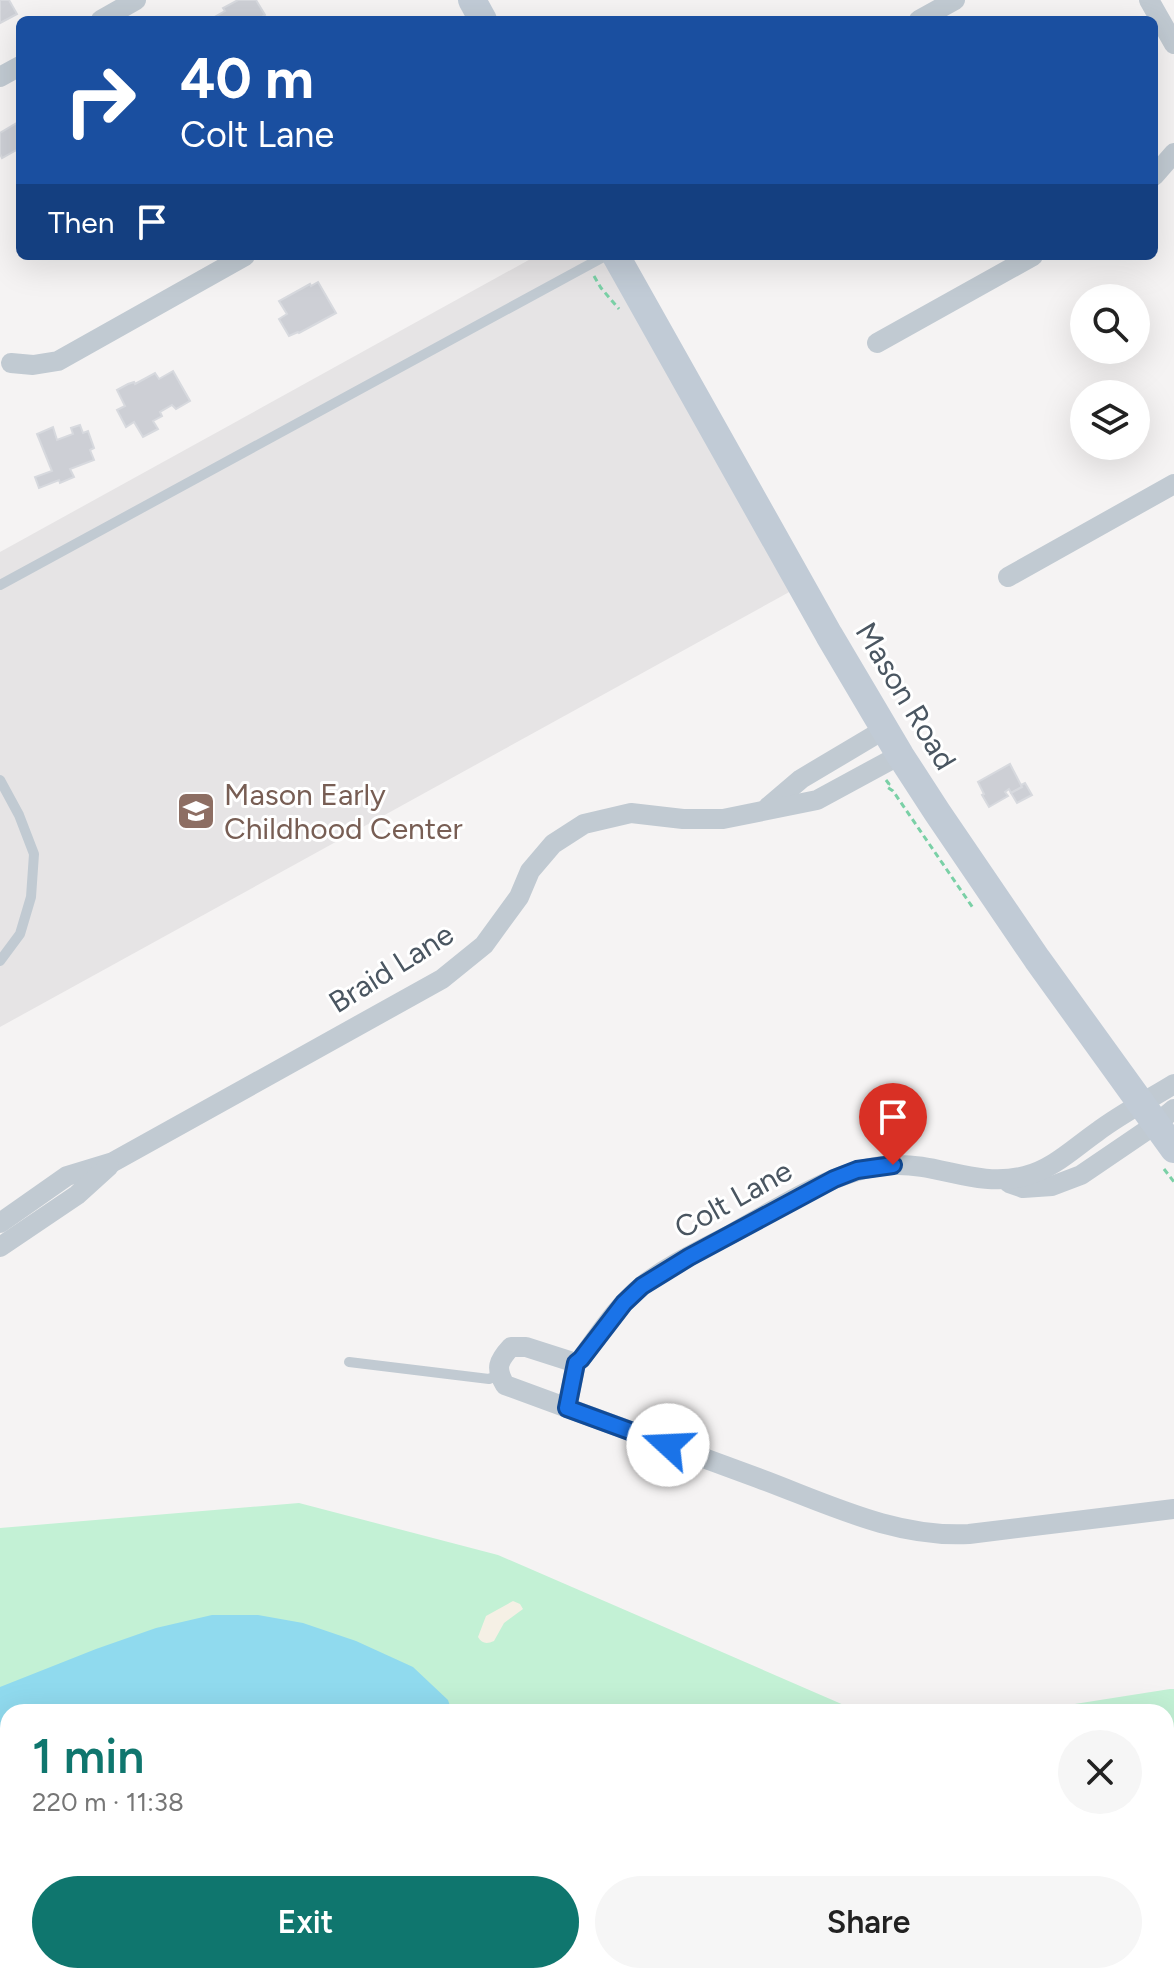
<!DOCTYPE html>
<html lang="en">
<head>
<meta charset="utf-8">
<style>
	body { margin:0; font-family:Figtree,sans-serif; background:#f6f6f6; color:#222; height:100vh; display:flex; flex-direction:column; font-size:30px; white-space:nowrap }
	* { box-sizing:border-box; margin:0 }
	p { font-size:26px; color:#767676 }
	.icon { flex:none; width:44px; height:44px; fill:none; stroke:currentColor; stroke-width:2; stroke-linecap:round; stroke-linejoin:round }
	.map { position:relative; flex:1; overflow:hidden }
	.panel { position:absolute; left:0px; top:1704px; width:1174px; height:280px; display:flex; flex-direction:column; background:#fff; border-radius:24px 24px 0 0; box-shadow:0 8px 32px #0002 }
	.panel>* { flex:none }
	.banner { position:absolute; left:16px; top:16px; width:1142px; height:244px; border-radius:12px; box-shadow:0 8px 32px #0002; background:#1a4fa0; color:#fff; overflow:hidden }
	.buttons { position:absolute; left:1070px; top:284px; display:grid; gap:16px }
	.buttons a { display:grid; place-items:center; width:80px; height:80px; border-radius:50%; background:#fff; box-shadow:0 8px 32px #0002; font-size:40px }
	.pin { position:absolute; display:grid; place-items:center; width:68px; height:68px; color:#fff; margin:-82px -34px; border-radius:50% 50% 50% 0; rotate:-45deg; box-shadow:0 0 8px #0007 }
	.pin .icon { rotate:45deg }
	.me { position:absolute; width:88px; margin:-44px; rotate:290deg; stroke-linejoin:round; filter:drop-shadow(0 0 6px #0008) }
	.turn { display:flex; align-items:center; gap:28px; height:168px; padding:0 32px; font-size:36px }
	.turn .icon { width:104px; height:104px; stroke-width:2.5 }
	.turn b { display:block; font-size:56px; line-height:68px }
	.then { display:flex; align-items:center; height:76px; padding:0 32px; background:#0003; gap:16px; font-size:30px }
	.round { display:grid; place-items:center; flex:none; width:84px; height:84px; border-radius:42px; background:#f6f6f6 }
	.summary { display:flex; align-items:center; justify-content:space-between; height:136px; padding:0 32px }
	h1 { font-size:48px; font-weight:600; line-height:60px; color:#0f766e }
	.button { display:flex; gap:16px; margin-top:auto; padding:16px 32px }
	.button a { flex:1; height:92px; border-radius:48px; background:#0f766e; color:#fff; font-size:32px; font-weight:600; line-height:92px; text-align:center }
	.button a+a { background:#f6f6f6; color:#222 }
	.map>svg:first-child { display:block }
</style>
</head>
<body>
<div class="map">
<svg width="1174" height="1984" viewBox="0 0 1174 1984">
	<rect width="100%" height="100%" fill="#f5f3f3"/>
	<polygon fill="#e6e4e5" points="536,256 616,256 802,585 0,1027 0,552"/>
	<g fill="#c3f1d5">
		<polygon points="299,1503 498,1555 860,1712 8,1712 8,1812 0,1814 0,1528"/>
		<polygon points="1170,1689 1174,1689 1174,1883 1166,1884 1166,1712 1024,1712"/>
		<polygon points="795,1976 1035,1976 1018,1984 814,1984"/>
	</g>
	<path fill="#f5f0e5" d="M513,1601L520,1604L523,1609L504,1623L494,1641C487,1644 482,1644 478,1637L486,1616Z"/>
	<polygon fill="#90daee" points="212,1615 258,1615 303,1623 356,1641 413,1667 448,1700 452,1712 8,1712 8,1812 0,1814 0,1687 96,1649 156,1628"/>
	<g fill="#cdcfd5" stroke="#d7d9de" stroke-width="2">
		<polygon points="0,0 9,0 17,14 0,23"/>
		<polygon points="238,0 256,0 265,15 256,20 214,20 213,18 225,11 223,8"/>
		<polygon points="20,121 20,148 2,158 0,154 0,133"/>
		<polygon points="318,282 336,313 299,333 298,332 289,336 279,319 287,314 279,301 310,284 311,286"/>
		<polygon points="173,371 190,401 176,409 172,405 160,412 162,416 153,421 158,429 143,437 134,422 126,427 117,410 125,406 117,390 128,384 134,382 135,384 155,373 159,379"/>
		<polygon points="80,425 83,433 88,431 94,448 90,450 94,460 70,469 74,477 60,483 59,480 39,488 35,477 52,471 37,434 53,427 57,440 73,434 71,428"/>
		<polygon points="1010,764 1022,787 1011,793 1009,789 1005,792 1008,796 989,807 982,795 984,794 978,782"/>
		<polygon points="1025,783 1032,795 1017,803 1011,793 1022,787 1021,785"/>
	</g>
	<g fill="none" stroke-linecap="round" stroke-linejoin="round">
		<g stroke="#7ad0a6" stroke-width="3" stroke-dasharray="6 4" stroke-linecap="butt">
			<polyline points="594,276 601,288 619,309"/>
			<polyline points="886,780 889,784 887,787 893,791 973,908"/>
			<polyline points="1164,1169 1174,1182"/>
		</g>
		<g stroke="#c1cad2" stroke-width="10">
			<polyline points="0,585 605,256"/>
			<polyline points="0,780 19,815 34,854 31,897 20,934 0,961"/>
			<polyline points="349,1362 489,1379 499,1375"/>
		</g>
		<g stroke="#c1cad2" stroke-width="20">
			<polyline points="1149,0 1174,44"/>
			<polyline points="101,20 136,0"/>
			<polyline points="919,20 955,0"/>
			<polyline points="0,77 20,66"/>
			<polyline points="1154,176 1174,153"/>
			<polyline points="877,343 1033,256"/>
			<polyline points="11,363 33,365 58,361 245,256"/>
			<polyline points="1008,577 1174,484"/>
			<polyline points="768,807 801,779 885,729"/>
			<polyline points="1009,1183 1023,1188 1052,1186 1081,1175 1156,1124 1174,1109"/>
			<polyline points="0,1223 67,1176 113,1162 442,979 484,945 519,897 530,871 553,844 584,824 631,813 683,819 723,819 817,800 900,755"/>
			<polyline points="0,1247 77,1195 109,1166"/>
			<path d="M576,1363L526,1347H511C498,1361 495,1368 505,1385C590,1416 674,1447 758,1478C826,1503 894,1538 969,1534L1174,1509"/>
			<path d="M567,1408L576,1363L581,1359C600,1333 618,1305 643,1285C670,1264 703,1249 733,1233C780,1207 838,1167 893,1165C939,1163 977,1188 1025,1176C1053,1169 1074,1148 1097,1132C1121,1114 1148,1100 1174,1084"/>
			<polyline points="461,1976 473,1984"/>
			<polyline points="40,1984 61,1976"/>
		</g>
		<g stroke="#c1cbd6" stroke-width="28">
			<polyline points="472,0 483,20"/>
			<polyline points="616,256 829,635 900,755 937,812 1037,959 1174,1149"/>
		</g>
	</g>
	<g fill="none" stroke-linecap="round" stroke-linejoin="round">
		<g stroke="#114b97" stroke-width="20">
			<polyline id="route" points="668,1445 567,1408 576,1363 581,1359 624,1303 642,1286 689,1257 834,1179 857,1170 893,1165"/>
		</g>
		<use href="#route" stroke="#1a73e8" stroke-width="14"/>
	</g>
	<defs>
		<g id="school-square" transform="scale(2)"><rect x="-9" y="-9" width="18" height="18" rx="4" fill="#8d6e63" stroke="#fff"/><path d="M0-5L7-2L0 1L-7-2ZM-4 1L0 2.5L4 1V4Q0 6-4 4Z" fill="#fff"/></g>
	</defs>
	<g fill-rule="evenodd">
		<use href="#school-square" x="196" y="811"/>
	</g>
	<g text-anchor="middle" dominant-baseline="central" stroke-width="6" stroke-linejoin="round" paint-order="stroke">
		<g font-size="30" fill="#4a5661" stroke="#fff">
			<text transform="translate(906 696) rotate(59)">Mason Road</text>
			<text transform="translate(391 968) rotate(-32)">Braid Lane</text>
			<text transform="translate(733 1199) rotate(-29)">Colt Lane</text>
		</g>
		<g font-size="30" fill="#785e54" stroke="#fff" text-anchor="start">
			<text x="224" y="794">Mason Early<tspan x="224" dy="34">Childhood Center</tspan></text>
		</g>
	</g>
</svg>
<div class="buttons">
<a><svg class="icon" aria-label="search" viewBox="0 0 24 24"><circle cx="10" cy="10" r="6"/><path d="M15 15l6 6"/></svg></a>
<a><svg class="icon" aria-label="layers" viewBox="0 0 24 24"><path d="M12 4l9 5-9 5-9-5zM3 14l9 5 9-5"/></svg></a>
</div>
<div class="pin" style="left:893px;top:1165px;background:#d93025"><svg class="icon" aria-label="arrive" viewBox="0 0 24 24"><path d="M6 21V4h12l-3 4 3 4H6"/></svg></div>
<svg class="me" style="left:668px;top:1445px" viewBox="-20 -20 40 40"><circle r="19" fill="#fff"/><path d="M0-13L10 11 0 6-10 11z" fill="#1a73e8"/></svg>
<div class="banner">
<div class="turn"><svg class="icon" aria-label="right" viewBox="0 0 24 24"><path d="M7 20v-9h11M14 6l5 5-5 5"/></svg><div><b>40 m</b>Colt Lane</div></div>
<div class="then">Then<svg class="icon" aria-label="arrive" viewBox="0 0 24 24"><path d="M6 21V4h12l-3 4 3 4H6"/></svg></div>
</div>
<section class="panel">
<div class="summary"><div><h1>1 min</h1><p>220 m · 11:38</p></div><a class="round"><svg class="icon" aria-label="close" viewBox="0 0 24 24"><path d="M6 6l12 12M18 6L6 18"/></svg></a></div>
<div class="button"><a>Exit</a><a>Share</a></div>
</section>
</div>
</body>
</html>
